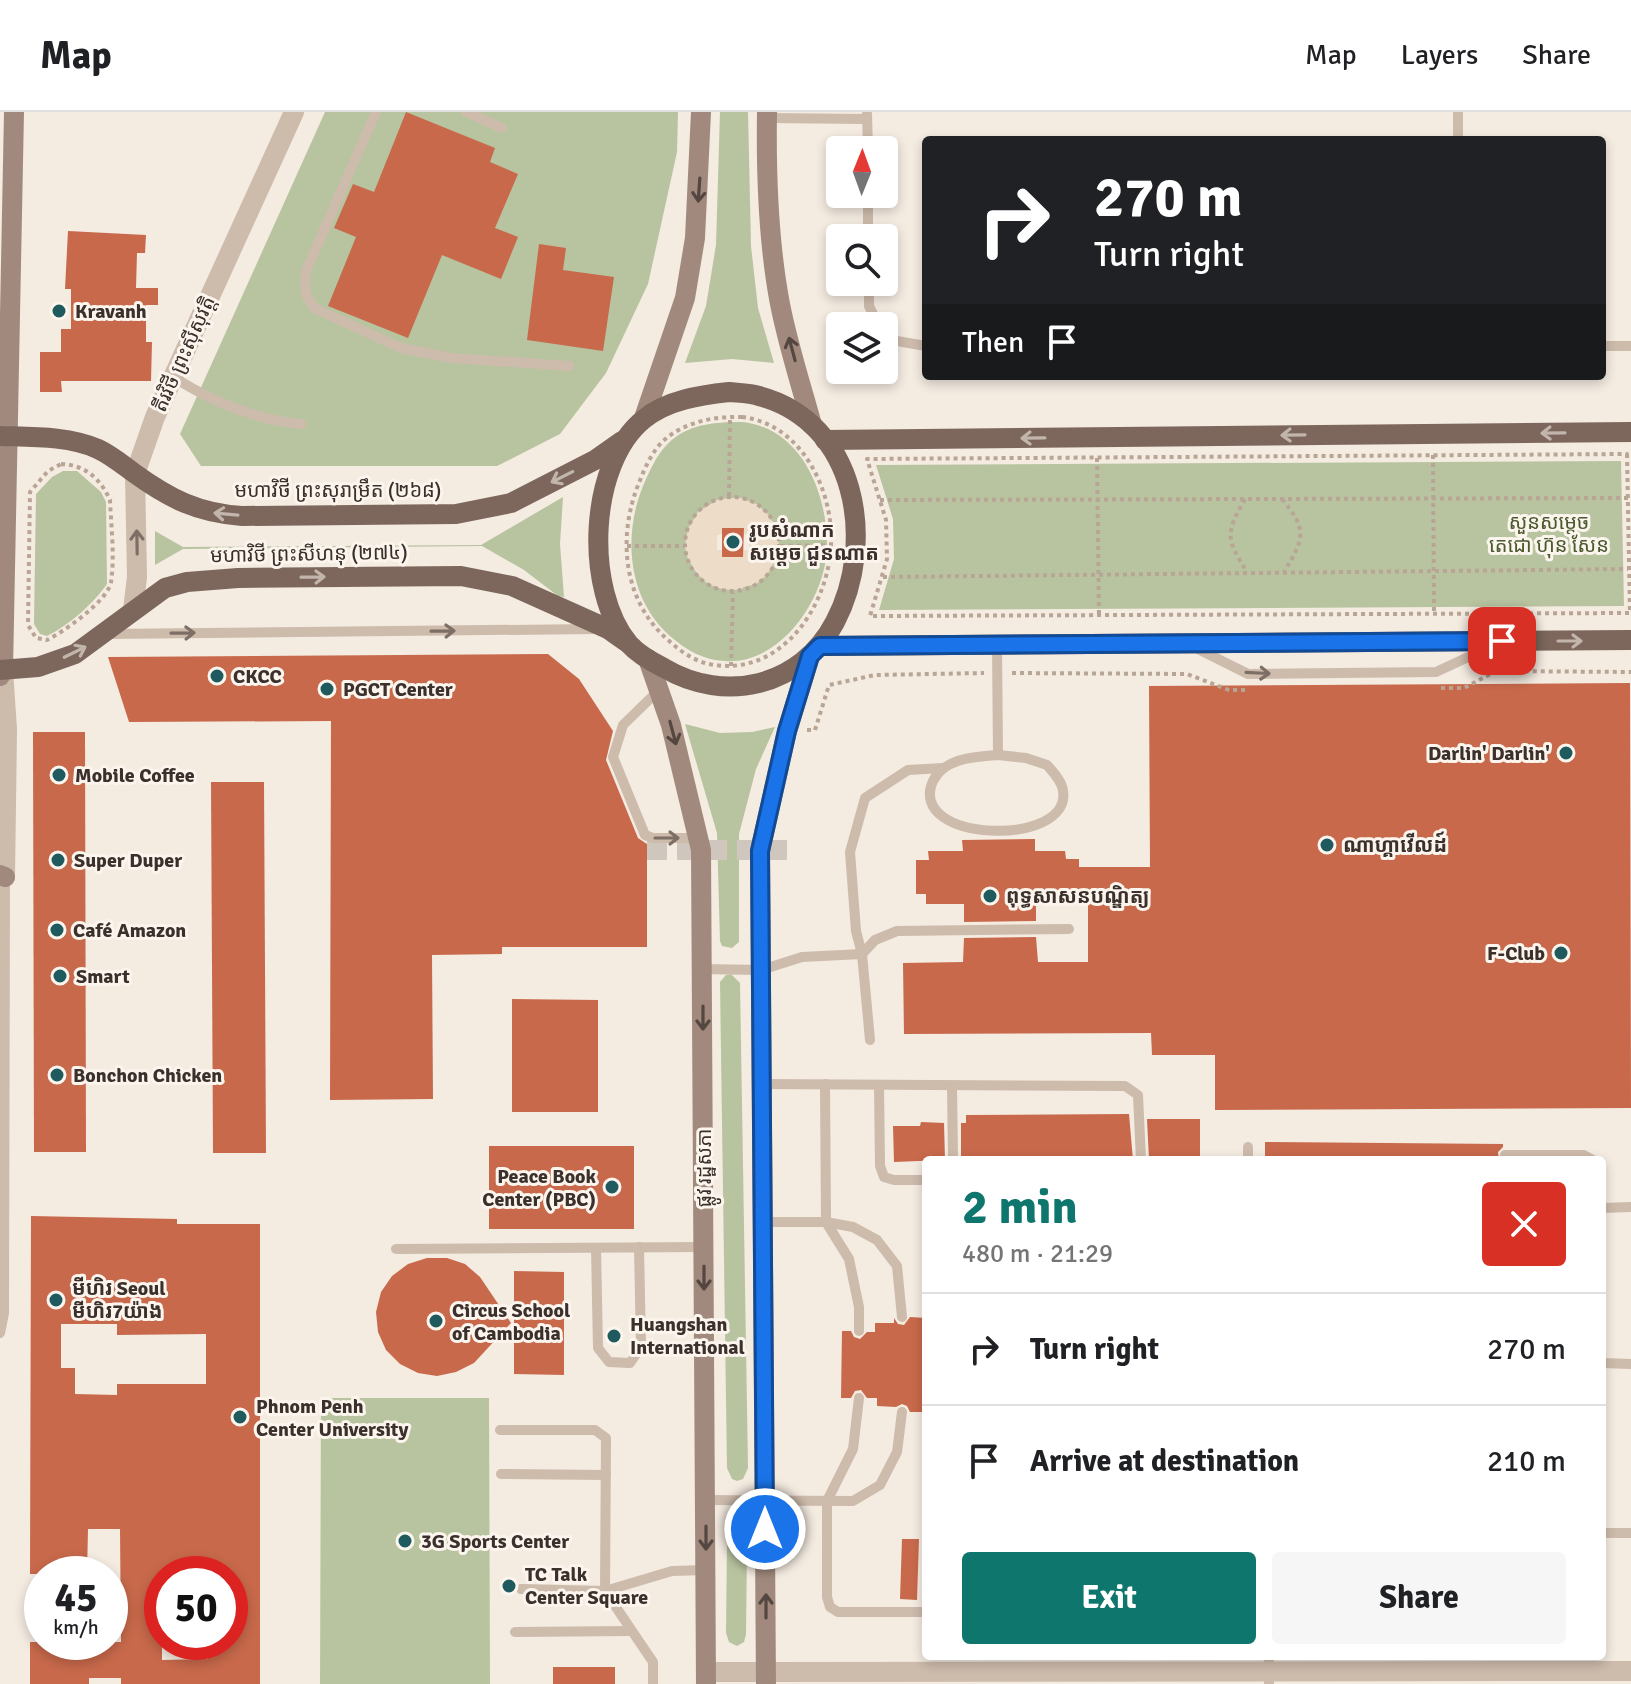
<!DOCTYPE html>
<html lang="en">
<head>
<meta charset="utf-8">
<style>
	body { margin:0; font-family:Signika,"Noto Sans Khmer",sans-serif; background:#f6f6f6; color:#202124; height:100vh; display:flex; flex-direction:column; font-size:30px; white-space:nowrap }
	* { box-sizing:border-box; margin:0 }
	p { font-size:26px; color:#757577 }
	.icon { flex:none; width:44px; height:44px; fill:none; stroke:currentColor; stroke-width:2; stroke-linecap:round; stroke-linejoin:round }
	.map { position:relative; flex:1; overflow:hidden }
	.sheet { position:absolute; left:922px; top:1044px; width:684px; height:504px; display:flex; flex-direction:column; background:#fff; border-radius:8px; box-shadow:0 4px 12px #0003 }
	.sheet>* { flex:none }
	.hud { position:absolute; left:922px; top:24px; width:684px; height:244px; border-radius:8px; box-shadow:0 4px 12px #0003; background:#202124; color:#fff; overflow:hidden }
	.needle { width:52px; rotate:1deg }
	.tools { position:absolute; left:826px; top:24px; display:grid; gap:16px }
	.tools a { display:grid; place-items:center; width:72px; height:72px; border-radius:8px; background:#fff; box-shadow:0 4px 12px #0003; font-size:40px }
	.speed { position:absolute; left:24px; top:1444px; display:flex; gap:16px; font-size:40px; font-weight:700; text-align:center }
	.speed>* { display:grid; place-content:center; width:104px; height:104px; border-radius:50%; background:#fff; box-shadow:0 4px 12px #0003; line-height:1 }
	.speed small { font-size:20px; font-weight:400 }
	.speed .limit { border:12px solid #d22; background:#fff; color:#111 }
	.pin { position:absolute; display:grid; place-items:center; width:68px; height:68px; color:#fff; margin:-34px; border-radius:16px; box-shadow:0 4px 12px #0006 }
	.me { position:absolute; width:88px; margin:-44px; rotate:0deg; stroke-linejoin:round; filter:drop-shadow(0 0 6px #0008) }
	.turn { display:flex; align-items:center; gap:28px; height:168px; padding:0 40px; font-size:36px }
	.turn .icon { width:104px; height:104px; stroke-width:2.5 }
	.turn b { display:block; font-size:56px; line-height:68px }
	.then { display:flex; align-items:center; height:76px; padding:0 40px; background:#0003; gap:16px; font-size:30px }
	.round { display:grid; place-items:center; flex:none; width:84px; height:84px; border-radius:8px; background:#f6f6f6 }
	.head { display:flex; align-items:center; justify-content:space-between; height:136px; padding:0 40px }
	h1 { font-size:48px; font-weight:700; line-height:60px; color:#0f766e }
	.primary-button { display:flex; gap:16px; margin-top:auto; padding:16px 40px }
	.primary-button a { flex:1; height:92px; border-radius:8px; background:#0f766e; color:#fff; font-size:32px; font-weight:700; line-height:92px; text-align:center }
	.primary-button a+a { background:#f6f6f6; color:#202124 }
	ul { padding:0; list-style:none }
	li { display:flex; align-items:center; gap:24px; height:112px; padding:0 40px; border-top:2px solid #e0e0e0 }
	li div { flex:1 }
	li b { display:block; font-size:30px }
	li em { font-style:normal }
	header { display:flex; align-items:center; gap:48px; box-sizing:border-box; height:112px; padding:0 40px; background:#fff; border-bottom:2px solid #e0e0e0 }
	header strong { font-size:38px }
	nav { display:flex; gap:44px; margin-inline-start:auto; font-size:28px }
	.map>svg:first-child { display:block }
</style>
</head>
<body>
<header>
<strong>Map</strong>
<nav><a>Map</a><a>Layers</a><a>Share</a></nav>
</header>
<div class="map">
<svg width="1631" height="1572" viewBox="0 0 1631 1572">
	<rect width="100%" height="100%" fill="#f4ebe1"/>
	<g fill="#b8c4a0" fill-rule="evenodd">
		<polygon points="325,0 678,0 677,40 648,172 606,261 560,322 497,354 201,354 180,322"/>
		<polygon points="720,0 748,0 751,134 758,196 774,251 732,247 685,251 706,194 716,133"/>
		<path d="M742,310C801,316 827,380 827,433C827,485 781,553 725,549C703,548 686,538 670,524C626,485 622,419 646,367C654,350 661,335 677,324C696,311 720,310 742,310ZM756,392L767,402L774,412L742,477C712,482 691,463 685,434Z"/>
		<polygon points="1621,349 1624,494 879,498 894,447 893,407 876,353"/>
		<path d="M63,359H77L101,380L106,390L107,472C93,492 69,513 47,524L40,522L34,512L36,382L52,365Z"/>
		<polygon points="563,385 560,432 564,485 558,484 524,458 482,434 183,437 155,453 155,419 183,435 481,433"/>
		<polygon points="685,612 720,621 752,620 775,615 756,657 739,722 739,830 732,836 722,834 720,829 717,721"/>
		<polygon points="731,862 740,871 748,1356 743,1367 737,1369 732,1367 727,1356 720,870 726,863"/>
		<polygon points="321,1286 489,1286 490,1572 320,1572"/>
		<polygon points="737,1418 743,1423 747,1431 746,1522 744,1530 737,1534 729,1530 726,1521 727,1429 731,1421"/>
	</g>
	<path fill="#ecdcc8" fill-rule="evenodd" d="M729,386H741L756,392L767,402L774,412L779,432L777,445L767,463L756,472L733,478L713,474L704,469L688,447L685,434L688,417L698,400L717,388ZM723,416H743L744,422L749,423V438H743V445H722V438H717V423L722,422Z"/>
	<g fill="#c8694b" fill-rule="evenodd">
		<polygon points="406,0 495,36 490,50 518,62 495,116 518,125 501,167 442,143 408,226 328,194 356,125 334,116 353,72 374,80"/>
		<polygon points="68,119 146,123 145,141 137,141 136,176 158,176 158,193 146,193 146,230 152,230 151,269 61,269 62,280 40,280 40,240 61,240 61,217 71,217 71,177 65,177"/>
		<polygon points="539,132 566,136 563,158 614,165 603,239 527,228"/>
		<polygon points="722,416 744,416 743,445 722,445"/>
		<polygon points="548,542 579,567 613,619 606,648 638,726 647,732 647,835 502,835 502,842 432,843 433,987 330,988 331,609 129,610 108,545"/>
		<polygon points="1630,571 1631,996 1215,998 1215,943 1152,943 1151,921 904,922 903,851 963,850 964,826 1036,825 1038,850 1088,850 1088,790 1036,791 1036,809 964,810 964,792 926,792 926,782 916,782 916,748 929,748 928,739 963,739 962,728 1035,727 1035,739 1065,739 1066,747 1079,747 1079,755 1150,755 1149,574"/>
		<polygon points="33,620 85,620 86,1040 34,1040"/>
		<polygon points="211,670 264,670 266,1041 213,1041"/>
		<polygon points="512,887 598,888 598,1000 512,1000"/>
		<polygon points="1129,1002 1133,1048 961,1048 961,1011 966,1011 966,1003"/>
		<polygon points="1147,1007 1200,1007 1200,1048 1149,1048"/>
		<polygon points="921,1010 944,1011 945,1048 894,1050 893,1014 920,1014"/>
		<polygon points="1265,1030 1503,1032 1503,1035 1498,1040 1499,1048 1265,1048"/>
		<rect x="489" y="1034" width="145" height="83"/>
		<path d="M31,1104L177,1107V1112H260V1572H121V1566H89V1572H30V1530H121L120,1417H88L87,1462H30ZM61,1212H117V1223L206,1222V1272H117V1283L75,1282V1256H61ZM162,1462H230V1530H208V1547L162,1548Z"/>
		<polygon points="427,1146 447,1146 465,1152 480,1165 511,1211 474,1251 456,1260 437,1264 418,1261 400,1252 386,1238 378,1220 376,1200 381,1180 392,1164 408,1152"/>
		<polygon points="514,1159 564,1160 564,1263 514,1262"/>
		<polygon points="910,1205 926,1206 926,1300 910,1300 907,1294 902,1292 896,1295 877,1294 877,1286 867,1286 861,1278 855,1279 851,1286 841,1286 842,1219 851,1219 854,1225 860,1227 867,1220 875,1220 875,1211 894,1211 894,1206 898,1212 904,1213"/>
		<polygon points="902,1427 919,1427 917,1488 900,1487"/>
		<rect x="553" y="1555" width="62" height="17"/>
	</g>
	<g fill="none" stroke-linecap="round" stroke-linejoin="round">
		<polyline stroke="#cfc6bd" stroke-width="20" stroke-dasharray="20 10" stroke-linecap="butt" points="647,738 796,738"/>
		<g stroke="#b9a596" stroke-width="4" stroke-dasharray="4 4" stroke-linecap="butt">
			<path d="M742,305C805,312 838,387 830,444C823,501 779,562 715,553C697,551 681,540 668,528C621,487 617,420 641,366C646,353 653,339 663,329C684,310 714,304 742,305Z"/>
			<polygon points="1627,342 1630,501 870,504 887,447 886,408 867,347"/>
			<polyline points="1433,343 1434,502"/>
			<polyline points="1097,346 1099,504"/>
			<path d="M61,352C85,353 100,366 110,388C111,414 115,444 111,470C108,489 63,520 47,528L36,526L28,513L30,380L48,359Z"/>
			<polyline points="729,384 730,305"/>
			<circle cx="732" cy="432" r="47"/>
			<path d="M1245,387C1225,422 1226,427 1247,460"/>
			<path d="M1282,387C1308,418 1304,427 1284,460"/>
			<polyline points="880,388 1628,386"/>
			<polyline points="627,434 684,434"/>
			<polyline points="781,434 832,433"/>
			<polyline points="883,465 1628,457"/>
			<polyline points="731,554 733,481"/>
			<polyline points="1012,561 1187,562 1229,578 1245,578"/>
			<polyline points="1441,576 1464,576 1496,559 1631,560"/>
			<polyline points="807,618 815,618 829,573 875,563 984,561"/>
		</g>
		<g stroke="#cdbbac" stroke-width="10">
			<path d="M376,0L306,159C304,176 304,185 316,197L401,236L452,246L569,254"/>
			<polyline points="466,0 502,16"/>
			<polyline points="1458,0 1458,28"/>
			<polyline points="867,2 868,38"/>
			<polyline points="767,6 867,7"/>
			<polyline points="868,82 868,126"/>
			<polyline points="869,170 869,194 879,214"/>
			<polyline points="884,220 891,228 926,234"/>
			<polyline points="1602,234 1631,234"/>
			<path d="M173,265C213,290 255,308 301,312"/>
			<polyline points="107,522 595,517"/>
			<polyline points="997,532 998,643"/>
			<polyline points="1196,536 1248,562 1436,560 1492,534"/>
			<polyline points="659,578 623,613 613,645 645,723 653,726 698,726"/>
			<path d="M998,643L1026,646L1047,653C1053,660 1062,669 1063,679C1072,736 905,731 933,669C945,645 976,645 998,643Z"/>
			<polyline points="702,857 761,858 802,845 862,842 875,828 897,819 1069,817"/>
			<polyline points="870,928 862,842 856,819 850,740 865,686 908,658 943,656"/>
			<polyline points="762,972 1125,974 1138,983 1141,1048"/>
			<polyline points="825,972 826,1110 849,1147 859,1195 859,1219"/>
			<polyline points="879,973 880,1054 884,1065 894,1068 926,1068"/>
			<polyline points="952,973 953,1048"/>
			<polyline points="1248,1035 1248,1048"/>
			<polyline points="1505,1043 1584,1043 1593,1048"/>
			<polyline points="1602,1096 1631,1095"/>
			<polyline points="763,1110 826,1110 853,1115 877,1128 897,1154 902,1205"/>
			<polyline points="596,1136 598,1236 609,1250 630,1251 641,1235 639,1135"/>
			<polyline points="396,1137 704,1135"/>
			<polyline points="0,1221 4,1201 5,765"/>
			<polyline points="1602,1251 1631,1252"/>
			<polyline points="859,1286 853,1337 827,1389 827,1485 830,1495 838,1500 926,1500"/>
			<polyline points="500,1318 595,1318 606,1326 605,1479 653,1550 653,1572"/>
			<polyline points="501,1362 606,1363"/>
			<polyline points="706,1388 853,1389 880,1373 897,1340 902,1300"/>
			<polyline points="1602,1421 1631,1421"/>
			<polyline points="521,1477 605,1479 672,1459 706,1458"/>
			<polyline points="515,1520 630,1519"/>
			<polyline points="1269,1544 1269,1572"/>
		</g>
		<g stroke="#cdbbac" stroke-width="20">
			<polyline points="133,498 137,465 135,362 155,305 294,0"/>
			<polyline points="3,558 7,617 5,765"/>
			<polyline points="707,1560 1631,1559"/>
		</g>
		<g stroke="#a18a7d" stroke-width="20">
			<path d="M767,0C766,64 768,129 780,192C788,233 801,273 812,313"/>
			<polyline points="644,306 685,186 695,126 701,0"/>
			<polyline points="648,547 671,613 701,738 706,1572"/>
			<polyline points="0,564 3,558 14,0"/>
			<polyline points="0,763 5,765"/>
			<polyline points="766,1572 760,739 787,619 810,544"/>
		</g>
		<g stroke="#7d675c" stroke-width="20">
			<path d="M729,280C739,281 750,281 759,284C857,310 877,430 835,510C801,575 725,592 664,556C652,550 638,542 629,532C584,478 588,352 644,307C667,288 701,283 729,280Z"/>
			<path d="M0,324C32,325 69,324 98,337C111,343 123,353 134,361C170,387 198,401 242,404L456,402L511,391L595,348L622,329"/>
			<polyline points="825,328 1631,320"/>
			<polyline points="820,534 1631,528"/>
			<polyline points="0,558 38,555 75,542 165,476 187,470 238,466 461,464 512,474 608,517 625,529"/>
		</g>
	</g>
	<defs><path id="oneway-shaft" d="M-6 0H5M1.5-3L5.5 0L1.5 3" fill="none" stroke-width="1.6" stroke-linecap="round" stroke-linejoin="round" transform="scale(2)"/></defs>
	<g stroke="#544640">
		<use href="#oneway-shaft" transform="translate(699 78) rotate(94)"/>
		<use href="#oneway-shaft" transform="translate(792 237) rotate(-105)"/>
		<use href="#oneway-shaft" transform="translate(673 621) rotate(75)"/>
		<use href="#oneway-shaft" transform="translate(703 906) rotate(90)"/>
		<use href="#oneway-shaft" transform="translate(704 1166) rotate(90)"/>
		<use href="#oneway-shaft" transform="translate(706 1426) rotate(90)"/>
		<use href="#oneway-shaft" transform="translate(766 1494) rotate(-90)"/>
	</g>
	<g stroke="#c2b5ac">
		<use href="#oneway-shaft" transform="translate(1553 321) rotate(179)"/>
		<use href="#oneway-shaft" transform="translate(1293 323) rotate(179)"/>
		<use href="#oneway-shaft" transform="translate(1033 326) rotate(179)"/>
		<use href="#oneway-shaft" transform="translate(562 365) rotate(153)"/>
		<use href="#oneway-shaft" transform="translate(226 402) rotate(-175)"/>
		<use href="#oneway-shaft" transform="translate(313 465) rotate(-1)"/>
		<use href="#oneway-shaft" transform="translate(1570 529)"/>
		<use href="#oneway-shaft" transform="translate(75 540) rotate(-26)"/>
	</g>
	<g stroke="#7d6f65">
		<use href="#oneway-shaft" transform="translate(137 430) rotate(-91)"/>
		<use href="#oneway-shaft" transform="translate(443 519) rotate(-1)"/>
		<use href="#oneway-shaft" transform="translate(183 521) rotate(-1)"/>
		<use href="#oneway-shaft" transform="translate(1258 561) rotate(3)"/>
		<use href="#oneway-shaft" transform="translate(667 726)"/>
	</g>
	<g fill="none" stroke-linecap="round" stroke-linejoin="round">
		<g stroke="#114b97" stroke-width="20">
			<polyline id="route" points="765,1417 760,739 787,619 810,544 820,534 1502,529"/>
		</g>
		<use href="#route" stroke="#1a73e8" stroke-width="14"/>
	</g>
	<g fill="#1f5a5e" stroke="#fbf5ee" stroke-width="3">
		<circle cx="59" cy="199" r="8"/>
		<circle cx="733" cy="430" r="8"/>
		<circle cx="217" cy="564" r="8"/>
		<circle cx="327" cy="577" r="8"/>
		<circle cx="1566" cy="641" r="8"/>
		<circle cx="59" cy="663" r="8"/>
		<circle cx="1327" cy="733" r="8"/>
		<circle cx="58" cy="748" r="8"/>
		<circle cx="990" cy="784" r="8"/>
		<circle cx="57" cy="818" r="8"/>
		<circle cx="1561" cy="841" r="8"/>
		<circle cx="60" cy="864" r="8"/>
		<circle cx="57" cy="963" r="8"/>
		<circle cx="612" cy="1075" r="8"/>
		<circle cx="56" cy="1188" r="8"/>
		<circle cx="436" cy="1209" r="8"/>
		<circle cx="614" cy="1224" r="8"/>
		<circle cx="240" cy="1305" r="8"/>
		<circle cx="405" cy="1429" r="8"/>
		<circle cx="509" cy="1474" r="8"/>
	</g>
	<g text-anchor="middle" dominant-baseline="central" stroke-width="6" stroke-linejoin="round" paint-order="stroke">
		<g font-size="20" font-weight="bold" fill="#3b302b" stroke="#fbf5ee" text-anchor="start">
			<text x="75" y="199">Kravanh</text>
			<text x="749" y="418">រូបសំណាក<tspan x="749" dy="23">សម្ដេច ជួនណាត</tspan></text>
			<text x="233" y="564">CKCC</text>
			<text x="343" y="577">PGCT Center</text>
			<text x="1550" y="641" text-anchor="end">Darlin' Darlin'</text>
			<text x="75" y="663">Mobile Coffee</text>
			<text x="1343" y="733">ណាហ្គាវើលដ៍</text>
			<text x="74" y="748">Super Duper</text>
			<text x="1006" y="784">ពុទ្ធសាសនបណ្ឌិត្យ</text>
			<text x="73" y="818">Café Amazon</text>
			<text x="1545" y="841" text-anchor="end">F-Club</text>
			<text x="76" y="864">Smart</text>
			<text x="73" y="963">Bonchon Chicken</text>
			<text x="596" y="1064" text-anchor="end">Peace Book<tspan x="596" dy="23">Center (PBC)</tspan></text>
			<text x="72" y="1176">មីហិរ Seoul<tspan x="72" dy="23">មីហិរ7យ៉ាង</tspan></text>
			<text x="452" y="1198">Circus School<tspan x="452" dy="23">of Cambodia</tspan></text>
			<text x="630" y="1212">Huangshan<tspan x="630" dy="23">International</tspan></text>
			<text x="256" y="1294">Phnom Penh<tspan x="256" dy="23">Center University</tspan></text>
			<text x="421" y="1429">3G Sports Center</text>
			<text x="525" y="1462">TC Talk<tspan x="525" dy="23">Center Square</tspan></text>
		</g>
		<g font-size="20" fill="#3b302b" stroke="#fbf5ee">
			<text transform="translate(184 242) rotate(-66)">តីរវិថី ព្រះស៊ីសុវត្តិ</text>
			<text x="338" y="378">មហាវិថី ព្រះសុរាម្រឹត (២៦៨)</text>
			<text transform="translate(309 442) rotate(-1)">មហាវិថី ព្រះសីហនុ (២៧៤)</text>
			<text transform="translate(704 1056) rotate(-90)">ផ្លូវ រដ្ឋសភា</text>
		</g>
		<g font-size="20" fill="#4a5a2e" stroke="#fbf5ee">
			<text x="1549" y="410">សួនសម្តេច<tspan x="1549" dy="23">តេជោ ហ៊ុន សែន</tspan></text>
		</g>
	</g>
</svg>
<div class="tools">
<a><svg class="needle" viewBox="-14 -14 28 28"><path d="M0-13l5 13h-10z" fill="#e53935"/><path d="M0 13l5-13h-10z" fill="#757577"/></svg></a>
<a><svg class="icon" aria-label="search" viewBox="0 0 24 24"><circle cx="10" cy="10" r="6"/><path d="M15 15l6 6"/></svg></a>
<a><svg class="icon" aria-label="layers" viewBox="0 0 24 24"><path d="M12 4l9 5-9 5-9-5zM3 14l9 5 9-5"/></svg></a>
</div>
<div class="speed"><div>45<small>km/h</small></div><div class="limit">50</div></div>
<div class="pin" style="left:1502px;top:529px;background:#d93025"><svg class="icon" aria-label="arrive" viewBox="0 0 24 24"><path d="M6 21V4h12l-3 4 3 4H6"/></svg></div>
<svg class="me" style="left:765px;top:1417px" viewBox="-20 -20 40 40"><circle r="17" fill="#1a73e8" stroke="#fff" stroke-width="3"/><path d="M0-11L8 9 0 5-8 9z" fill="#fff"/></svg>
<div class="hud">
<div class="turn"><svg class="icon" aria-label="right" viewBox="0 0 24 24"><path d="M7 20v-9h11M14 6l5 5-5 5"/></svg><div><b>270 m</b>Turn right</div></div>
<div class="then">Then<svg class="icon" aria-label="arrive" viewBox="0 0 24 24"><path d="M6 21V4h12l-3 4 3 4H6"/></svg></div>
</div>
<section class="sheet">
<div class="head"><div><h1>2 min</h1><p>480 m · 21:29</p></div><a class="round" style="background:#d93025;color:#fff"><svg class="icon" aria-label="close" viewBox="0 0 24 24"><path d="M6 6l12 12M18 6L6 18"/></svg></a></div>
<ul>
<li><svg class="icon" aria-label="right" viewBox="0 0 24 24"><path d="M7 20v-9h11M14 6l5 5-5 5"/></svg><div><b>Turn right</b></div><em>270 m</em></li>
<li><svg class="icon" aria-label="arrive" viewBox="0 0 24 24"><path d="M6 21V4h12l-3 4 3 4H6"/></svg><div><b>Arrive at destination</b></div><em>210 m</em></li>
</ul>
<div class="primary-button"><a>Exit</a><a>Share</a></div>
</section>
</div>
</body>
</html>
